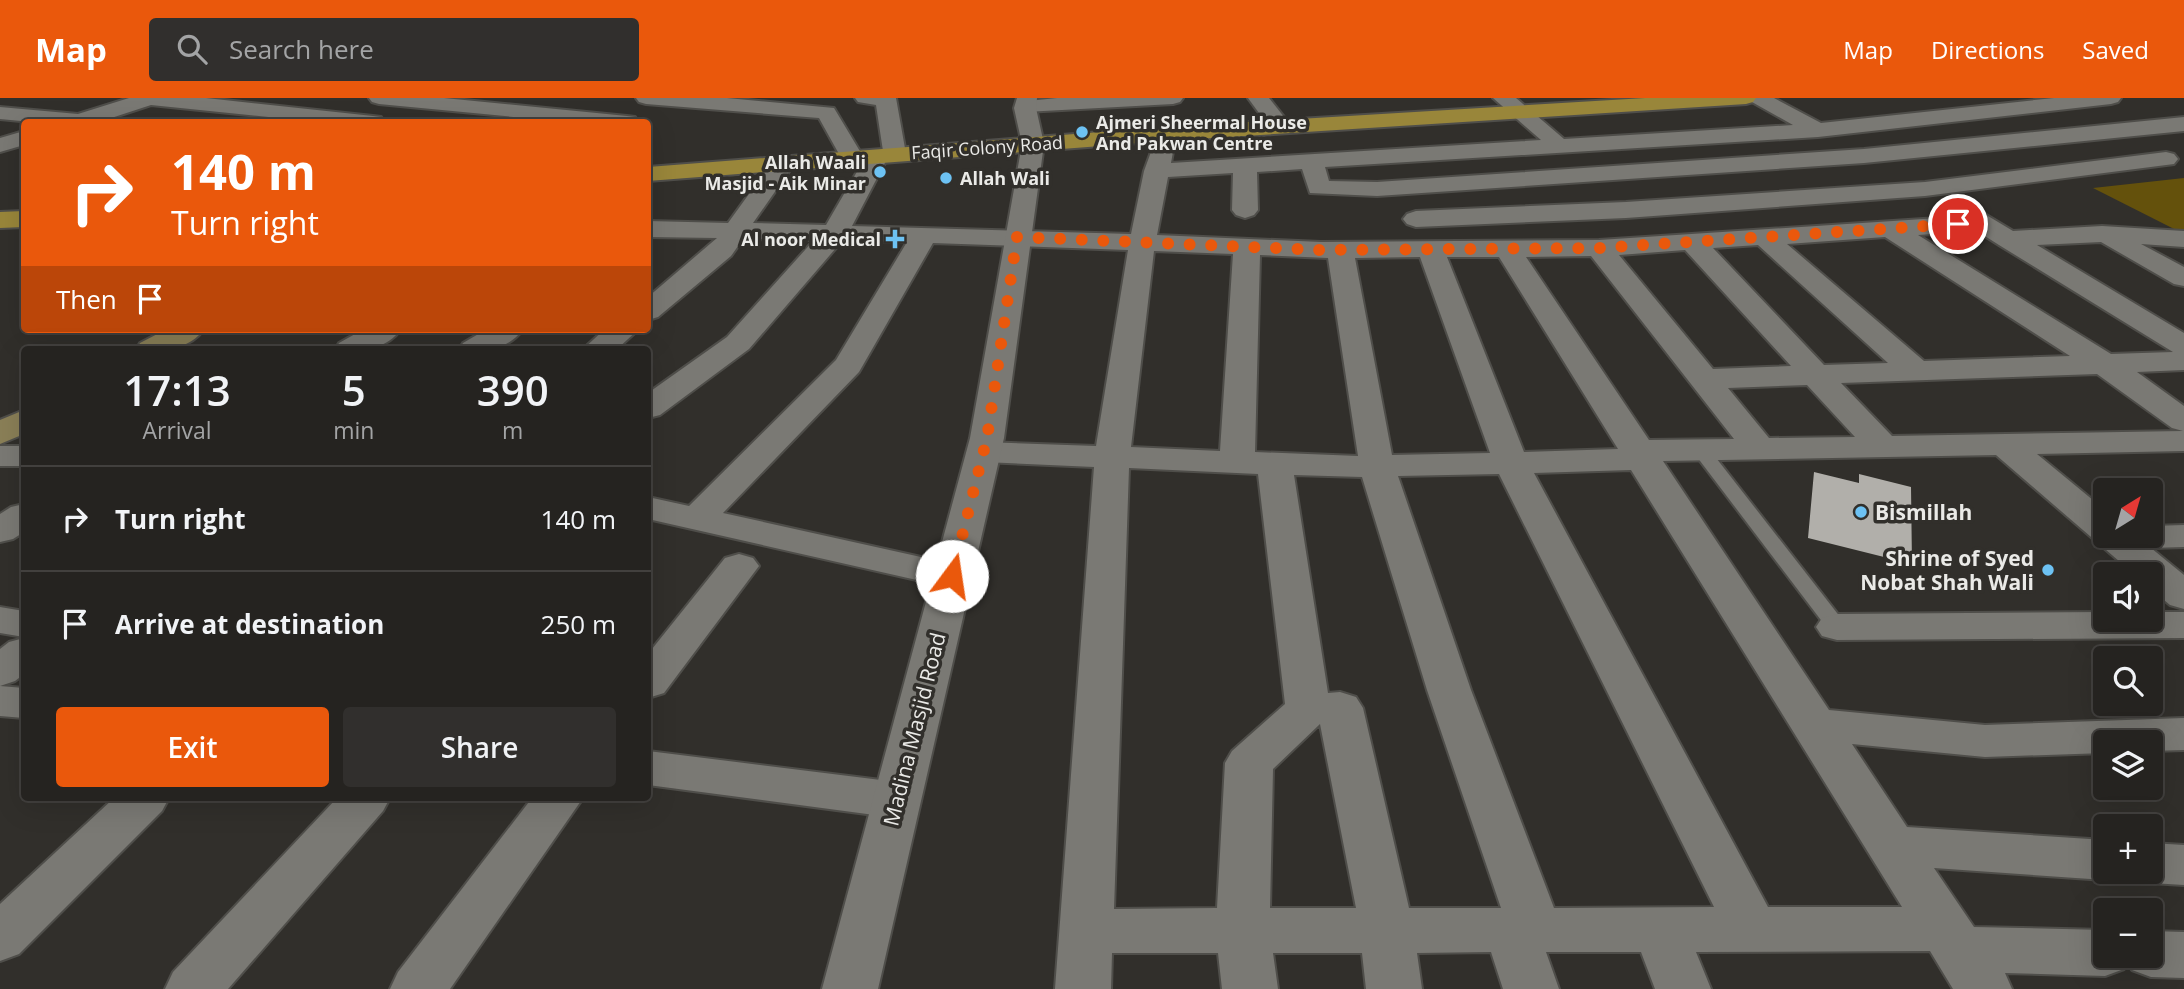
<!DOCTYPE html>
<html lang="en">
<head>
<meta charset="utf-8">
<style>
	body { margin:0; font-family:"Open Sans",sans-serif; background:#312f2d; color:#f1f3f6; height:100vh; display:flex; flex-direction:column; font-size:26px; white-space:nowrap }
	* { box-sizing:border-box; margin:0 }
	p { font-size:23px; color:#a3a4a5 }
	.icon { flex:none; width:38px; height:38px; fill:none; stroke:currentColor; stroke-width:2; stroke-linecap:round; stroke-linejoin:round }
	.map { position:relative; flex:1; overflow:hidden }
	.panel { position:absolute; left:21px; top:248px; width:630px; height:455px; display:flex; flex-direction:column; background:#252320; border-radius:7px; box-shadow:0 7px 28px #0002,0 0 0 2px #42403e }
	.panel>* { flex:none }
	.hud { position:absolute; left:21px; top:21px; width:630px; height:214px; border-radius:7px; box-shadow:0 7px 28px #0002,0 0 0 2px #42403e; background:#ea580c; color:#fff; overflow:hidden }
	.needle { width:46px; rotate:37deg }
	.tools { position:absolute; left:2093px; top:380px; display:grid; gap:14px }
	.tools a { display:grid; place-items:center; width:70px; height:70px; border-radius:7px; background:#252320; box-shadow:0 7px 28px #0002,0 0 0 2px #42403e; font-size:35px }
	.pin { position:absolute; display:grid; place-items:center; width:60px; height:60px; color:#fff; margin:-30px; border:4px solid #fff; border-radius:50%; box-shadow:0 2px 7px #0007 }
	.me { position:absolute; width:77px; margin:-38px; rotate:14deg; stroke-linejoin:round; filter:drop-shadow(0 0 5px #0008) }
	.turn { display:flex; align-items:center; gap:24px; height:147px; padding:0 35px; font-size:32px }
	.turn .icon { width:91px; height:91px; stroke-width:2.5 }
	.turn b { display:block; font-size:49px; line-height:60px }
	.then { display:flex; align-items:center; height:66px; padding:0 35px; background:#0003; gap:14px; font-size:26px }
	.eta { display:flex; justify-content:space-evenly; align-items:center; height:119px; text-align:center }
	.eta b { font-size:42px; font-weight:600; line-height:49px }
	.action { display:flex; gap:14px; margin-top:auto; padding:14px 35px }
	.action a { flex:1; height:80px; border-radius:7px; background:#ea580c; color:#fff; font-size:28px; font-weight:600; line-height:80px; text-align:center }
	.action a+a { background:#312f2d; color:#f1f3f6 }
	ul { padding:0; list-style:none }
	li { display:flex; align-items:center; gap:21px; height:105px; padding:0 35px; border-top:2px solid #42403e }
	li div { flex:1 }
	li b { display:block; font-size:26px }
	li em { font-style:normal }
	header { display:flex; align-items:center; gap:42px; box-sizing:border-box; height:98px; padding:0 35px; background:#ea580c; color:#fff }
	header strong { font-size:33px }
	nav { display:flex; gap:38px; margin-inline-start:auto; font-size:24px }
	.search { width:490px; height:63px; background:#312f2d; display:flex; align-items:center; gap:18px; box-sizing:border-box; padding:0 24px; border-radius:7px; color:#a3a4a5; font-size:26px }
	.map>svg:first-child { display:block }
</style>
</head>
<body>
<header>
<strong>Map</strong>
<div class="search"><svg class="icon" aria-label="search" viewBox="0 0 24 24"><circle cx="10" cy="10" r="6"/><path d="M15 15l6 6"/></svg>Search here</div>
<nav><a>Map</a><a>Directions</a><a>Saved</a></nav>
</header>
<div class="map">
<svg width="2184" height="891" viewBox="0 0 2184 891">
	<rect width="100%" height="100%" fill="#312f2b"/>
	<polygon fill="#64510c" points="2184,80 2184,136 2093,90"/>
	<polygon fill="#b1afaa" points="1814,374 1859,385 1859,376 1911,389 1912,466 1808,440"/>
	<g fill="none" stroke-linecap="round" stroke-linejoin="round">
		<g stroke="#4f4e4a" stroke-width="4">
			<polygon id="service" points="1700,346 1706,347 1844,524 1847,529 1844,534 1830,534 1691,351"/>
		</g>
		<g stroke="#4f4e4a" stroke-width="4">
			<g id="minor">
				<polygon points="129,0 206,0 373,18 381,19 384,24 317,24 151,7 99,24 31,24 0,21 0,9 78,16"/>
				<polygon points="369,0 444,0 627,18 635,19 638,24 566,24 379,6 372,4"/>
				<polygon points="636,0 727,0 834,10 864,60 860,65 844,65 819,20 646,6 639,4"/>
				<path d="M855,0H896L906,56L903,61H887L852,128L1131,136L1144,73L1155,43H1171L1174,48L1171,65L1541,42L1493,0H1516L1564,41L1793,27L1752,4L1749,0H1774L1821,25L2054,0H2121L2118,4L2111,6L1818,39L1325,69L1329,83L1377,84L1864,51L2184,19V33L1864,65L1377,98L1310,95L1302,71L1257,74L1258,112L1254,117L1245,120L1236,117L1232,112L1233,75L1168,79L1157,137L1321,144L1599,142L1954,119L1946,111L1950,106L1959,103L1968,106L2013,133L2102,128L2184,133V149L2141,146L2184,169V188L2174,186L2101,144L2037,147L2184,235V272L2137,274L2184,308V353L2037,356L2105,412V438H2151V428L2184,427V449L2151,450L2184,477V511L2170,507L2151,491V476H2134L1996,357L1663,363L1829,612L1985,627L2184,620V652L2151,653V644H2105V655L1985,659L1852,646L1907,729L2105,742V774H2125L2105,782L1934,770L1974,829L2105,832V858H2151V833L2184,834V880L2151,879L2132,872L2128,865L2124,871L2105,878L2005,875L2012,891H1953L1930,853L1696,854L1711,891H1655L1641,854H1546L1559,891H1503L1491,854L1417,855L1422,891H1366L1362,855H1273L1278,891H1222L1218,855H1112L1111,891H1055L1094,369L984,364L972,361L967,354L972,347L984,344L1096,348L1128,152L933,145L859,274L723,415L966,469L972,478L966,487L952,490L648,421V399L689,408L836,262L907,144L842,143L749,251L660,317L648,320V295L727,239L814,142L743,141L731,158L658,219L648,222V199L717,140L648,139V123L728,125L775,60H791L795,65L753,125L826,127L869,53H883L876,7L858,4ZM1977,133L1999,147L2173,254L2111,256L1918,137ZM1885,139L2070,258L1924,263L1787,146ZM1758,147L1888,265L1824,267L1713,150ZM1685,152L1791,268L1713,271L1619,157ZM1154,153L1233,156L1220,353L1131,349ZM1260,157L1328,160L1358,358L1255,354ZM1591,158L1734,341L1649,342L1526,159ZM1420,159L1490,355L1392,357L1355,160ZM1447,159H1499L1618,351L1524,354ZM2097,276L2172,330L2183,333L1892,338L1841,285ZM1807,287L1855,339L1769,340L1728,290ZM1129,370L1258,376L1285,606L1232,653L1225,665L1217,810L1114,811ZM1631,372L1902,809H1768L1534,375ZM1499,376L1714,809L1554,810L1471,592L1398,378ZM1294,377L1362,379L1427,592L1501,810H1409L1363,610L1356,599L1340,594L1328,595ZM1320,626L1356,810H1270L1273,671Z"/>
				<polygon points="1057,0 1183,0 1180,4 1173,6 1025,14 1018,12 1015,8 1018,4"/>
				<polygon points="1248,0 1269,0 1292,29 1289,34 1273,34"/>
				<polygon points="24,33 24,47 0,54 0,40"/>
				<polygon points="2166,54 2174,56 2178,61 2174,66 1925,98 1626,120 1416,129 1407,126 1403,121 1407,116 1416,113 1626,104 1925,84"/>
				<path d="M364,231H401C385,254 359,252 335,252L339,245Z"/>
				<path d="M487,231H523C507,254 483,252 459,252L463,245Z"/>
				<polygon points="605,231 639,231 616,252 582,252"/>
				<rect x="0" y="348" width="24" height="20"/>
				<polygon points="24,406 24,434 13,441 0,444 0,416 11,409"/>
				<polygon points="739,456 753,460 759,468 664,595 648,600 648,556 725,460"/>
				<polygon points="0,509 24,513 24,539 0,535"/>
				<polygon points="2105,514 2105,522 2151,522 2151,514 2184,514 2184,540 1837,542 1822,538 1816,529 1822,520 1837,516"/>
				<polygon points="24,540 24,576 15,583 0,588 0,551 9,544"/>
				<polygon points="0,588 24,590 24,620 0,618"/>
				<polygon points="648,653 897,684 914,689 921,702 914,715 897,720 648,687"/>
				<polygon points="114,700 169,700 162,713 19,856 0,863 0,806"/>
				<polygon points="337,700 390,700 383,713 228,891 165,891 173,874"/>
				<polygon points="532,700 583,700 450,891 390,891 398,874"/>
				<polygon points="2151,745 2184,747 2184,787 2151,785 2133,779 2130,774 2151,774"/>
			</g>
		</g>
		<g stroke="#4f4e4a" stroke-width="4">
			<polygon id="tertiary" points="1017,0 1037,0 1036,10 1044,46 1004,340 878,891 822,891 970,340 1022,46 1014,10"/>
		</g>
		<g stroke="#4f4e4a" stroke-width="4">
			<g id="secondary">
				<path d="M167,231H204C188,254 160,252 136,252L140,245Z"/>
				<polygon points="24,312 24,336 0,346 0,322"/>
			</g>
		</g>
		<g stroke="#4f4e4a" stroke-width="4">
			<g id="primary">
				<polygon points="1645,0 1756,0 1753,4 1746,6 1166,43 648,83 648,69 1166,29"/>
				<polygon points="24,113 24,129 0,130 0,114"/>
			</g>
		</g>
		<use href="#service" fill="#7a7974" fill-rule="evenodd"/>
		<use href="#minor" fill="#7a7974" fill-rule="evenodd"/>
		<use href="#tertiary" fill="#7a7974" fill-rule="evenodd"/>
		<use href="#secondary" fill="#8a7f57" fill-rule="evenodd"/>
		<use href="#primary" fill="#99863a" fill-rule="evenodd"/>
	</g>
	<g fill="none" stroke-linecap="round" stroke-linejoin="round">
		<polyline stroke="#ea580c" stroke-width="12" stroke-dasharray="0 21.6" points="952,478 987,340 1017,139 1321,152 1599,150 1958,126"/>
	</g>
	<g fill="#6dc2f3" stroke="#312f2b" stroke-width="2.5">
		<circle cx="1082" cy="34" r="7"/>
		<circle cx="880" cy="74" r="7"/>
		<circle cx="946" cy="80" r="7"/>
		<path d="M891.5 130.5h7v7h7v7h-7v7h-7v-7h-7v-7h7z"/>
		<circle cx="1861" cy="414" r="7"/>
		<circle cx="2048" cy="472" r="7"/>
	</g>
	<g text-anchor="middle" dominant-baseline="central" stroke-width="7" stroke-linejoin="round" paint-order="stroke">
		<g font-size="18" font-weight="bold" fill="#eaeae7" stroke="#312f2b" text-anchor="start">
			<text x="1096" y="24">Ajmeri Sheermal House<tspan x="1096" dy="21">And Pakwan Centre</tspan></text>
			<text x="866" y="64" text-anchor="end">Allah Waali<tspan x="866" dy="21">Masjid - Aik Minar</tspan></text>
			<text x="960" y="80">Allah Wali</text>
			<text x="881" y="141" text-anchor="end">Al noor Medical</text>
		</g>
		<g font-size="18" fill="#eaeae7" stroke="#312f2b">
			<text transform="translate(987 49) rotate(-4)">Faqir Colony Road</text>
		</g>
		<g font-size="21" font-weight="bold" fill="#eaeae7" stroke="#312f2b" text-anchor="start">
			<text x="1875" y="414">Bismillah</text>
			<text x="2034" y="460" text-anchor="end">Shrine of Syed<tspan x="2034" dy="24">Nobat Shah Wali</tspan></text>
		</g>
		<g font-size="21" fill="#eaeae7" stroke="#312f2b">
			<text transform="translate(914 631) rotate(-76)">Madina Masjid Road</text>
		</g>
	</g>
</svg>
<div class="tools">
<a><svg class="needle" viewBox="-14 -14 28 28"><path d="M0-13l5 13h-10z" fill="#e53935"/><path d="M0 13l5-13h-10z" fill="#a3a4a5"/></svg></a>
<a><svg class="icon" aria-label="sound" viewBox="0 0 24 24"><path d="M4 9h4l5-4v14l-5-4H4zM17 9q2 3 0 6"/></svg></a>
<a><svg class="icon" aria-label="search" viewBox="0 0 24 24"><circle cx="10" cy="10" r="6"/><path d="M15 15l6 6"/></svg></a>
<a><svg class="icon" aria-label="layers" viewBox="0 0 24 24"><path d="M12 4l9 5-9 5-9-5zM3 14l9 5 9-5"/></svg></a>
<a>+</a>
<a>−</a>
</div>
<div class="pin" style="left:1958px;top:126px;background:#d93025"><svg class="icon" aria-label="arrive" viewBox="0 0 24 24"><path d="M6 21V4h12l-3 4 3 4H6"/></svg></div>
<svg class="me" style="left:952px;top:478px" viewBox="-20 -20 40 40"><circle r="19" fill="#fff"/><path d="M0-13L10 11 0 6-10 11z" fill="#ea580c"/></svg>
<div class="hud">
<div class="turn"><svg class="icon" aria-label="right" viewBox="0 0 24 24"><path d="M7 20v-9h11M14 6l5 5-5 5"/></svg><div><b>140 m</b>Turn right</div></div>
<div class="then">Then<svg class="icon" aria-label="arrive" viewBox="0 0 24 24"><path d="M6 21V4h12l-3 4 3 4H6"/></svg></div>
</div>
<section class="panel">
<div class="eta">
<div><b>17:13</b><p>Arrival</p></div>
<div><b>5</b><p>min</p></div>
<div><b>390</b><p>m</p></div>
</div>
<ul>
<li><svg class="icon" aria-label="right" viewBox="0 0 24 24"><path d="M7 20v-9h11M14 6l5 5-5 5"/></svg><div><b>Turn right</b></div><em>140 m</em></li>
<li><svg class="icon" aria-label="arrive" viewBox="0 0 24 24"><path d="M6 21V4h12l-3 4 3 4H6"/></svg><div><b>Arrive at destination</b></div><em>250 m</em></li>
</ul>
<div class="action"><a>Exit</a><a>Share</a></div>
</section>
</div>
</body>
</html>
